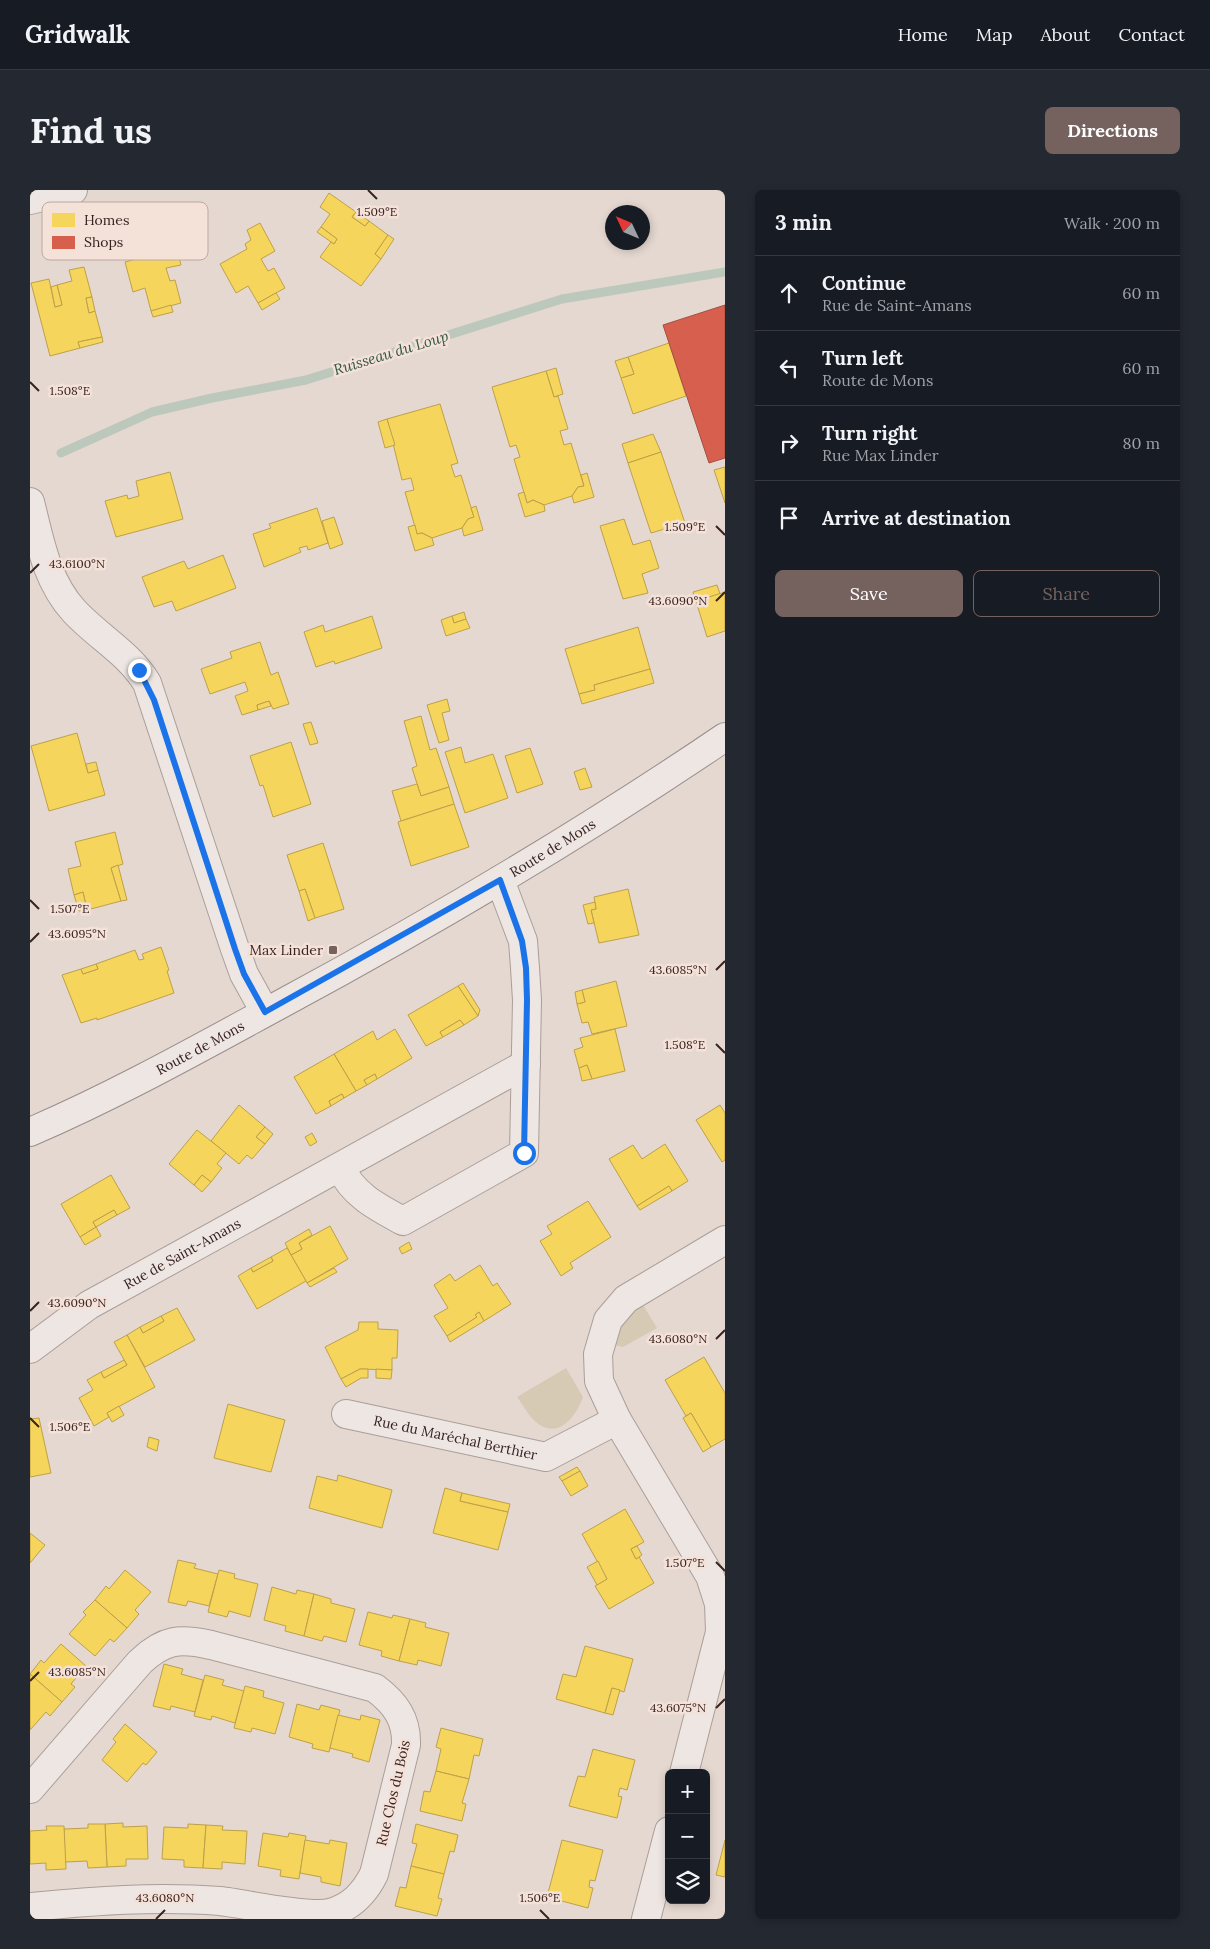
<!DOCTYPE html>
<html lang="en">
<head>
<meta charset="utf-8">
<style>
	:root { --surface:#171b24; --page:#242831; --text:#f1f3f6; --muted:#9ea1a6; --line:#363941; --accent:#75625f }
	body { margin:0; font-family:Lora,serif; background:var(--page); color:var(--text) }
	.controls { position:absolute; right:15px; bottom:15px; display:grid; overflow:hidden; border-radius:8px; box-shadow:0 2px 8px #0003 }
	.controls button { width:45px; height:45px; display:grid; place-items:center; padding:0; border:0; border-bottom:1px solid var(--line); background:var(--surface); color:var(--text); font:25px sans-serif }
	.compass { position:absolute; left:575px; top:15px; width:45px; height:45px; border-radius:50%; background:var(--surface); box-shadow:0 2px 8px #0003; rotate:314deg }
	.stop { position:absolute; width:15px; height:15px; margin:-11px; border:4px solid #1a73e8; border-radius:50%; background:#fff }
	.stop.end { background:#1a73e8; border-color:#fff; box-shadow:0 1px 5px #0008 }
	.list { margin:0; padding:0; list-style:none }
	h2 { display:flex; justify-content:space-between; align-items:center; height:65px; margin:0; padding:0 20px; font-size:21px }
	h2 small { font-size:16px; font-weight:400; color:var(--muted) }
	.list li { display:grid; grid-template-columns:32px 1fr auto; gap:15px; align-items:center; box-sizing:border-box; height:75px; padding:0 20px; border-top:1px solid var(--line) }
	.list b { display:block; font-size:19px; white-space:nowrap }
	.list p { margin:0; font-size:16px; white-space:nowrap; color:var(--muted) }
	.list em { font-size:16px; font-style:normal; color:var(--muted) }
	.actions { display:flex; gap:10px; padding:15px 20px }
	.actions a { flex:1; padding:11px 0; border:1px solid var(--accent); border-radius:8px; text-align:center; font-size:18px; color:var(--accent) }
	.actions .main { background:var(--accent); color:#fff }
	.icon { flex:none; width:28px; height:28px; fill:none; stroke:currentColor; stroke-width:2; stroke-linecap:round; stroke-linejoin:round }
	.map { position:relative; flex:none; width:695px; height:1729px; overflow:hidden; border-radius:8px }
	header { display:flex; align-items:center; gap:30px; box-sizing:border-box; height:70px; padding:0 25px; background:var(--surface); border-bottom:1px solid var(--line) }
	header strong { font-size:24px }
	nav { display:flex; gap:28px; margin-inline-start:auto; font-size:18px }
	.intro { display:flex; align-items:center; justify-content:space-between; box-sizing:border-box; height:120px; padding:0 30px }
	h1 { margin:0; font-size:35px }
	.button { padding:12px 22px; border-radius:8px; background:var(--accent); color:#fff; font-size:18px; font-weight:700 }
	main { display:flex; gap:30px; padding:0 30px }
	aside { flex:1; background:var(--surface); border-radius:8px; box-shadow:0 2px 8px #0003 }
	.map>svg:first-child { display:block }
</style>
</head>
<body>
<header>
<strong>Gridwalk</strong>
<nav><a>Home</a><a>Map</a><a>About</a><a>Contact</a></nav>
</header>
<div class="intro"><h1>Find us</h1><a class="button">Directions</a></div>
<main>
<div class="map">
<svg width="695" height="1729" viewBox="0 0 695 1729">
	<rect width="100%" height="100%" fill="#e5d8d1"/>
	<!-- green -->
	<g fill="#d6cab4">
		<path d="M613,1115L627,1138L593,1157L584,1155L591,1132Z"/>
		<path d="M536,1178L553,1207C547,1224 531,1248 510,1235C500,1229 494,1216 487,1207Z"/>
	</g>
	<!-- homes -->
	<g fill="#f6d55c" stroke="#bda04a">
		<path d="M299,3L326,22L322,27L335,36L339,31L358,45L345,64L351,69L331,96L290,67L301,52L304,54L307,49L291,37L300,24L290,17Z"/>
		<path d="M326,22L339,31L335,36L322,27Z"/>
		<path d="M230,33L245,61L231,69L238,81L244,78L255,98L228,113L218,96L206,103L190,74L217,59L215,54L221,50L217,40Z"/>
		<path d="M291,37L307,49L304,54L287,42Z"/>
		<path d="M143,43L151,75L136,78L140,91L145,90L151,113L121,121L115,98L103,102L95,72L124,64L123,60L130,58L128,47Z"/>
		<path d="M358,45L364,49L351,69L345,64Z"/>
		<path d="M54,77L62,107L56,108L59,123L65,121L72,147L48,152L50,158L20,166L1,93L19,89L25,117L32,115L27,95L42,91L39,80Z"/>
		<path d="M27,95L32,115L25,117L21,97Z"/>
		<path d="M246,103L250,109L232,120L228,113Z"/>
		<path d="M62,107L65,121L59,123L56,108Z"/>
		<path d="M141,115L143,122L123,127L121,121Z"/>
		<path d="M72,147L73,152L50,158L48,152Z"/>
		<path d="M639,153L656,206L603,224L591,188L604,184L598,167Z"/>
		<path d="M598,167L604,184L591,188L585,171Z"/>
		<path d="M526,178L533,204L524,207L516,181Z"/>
		<path d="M516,181L524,207L528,206L538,239L530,241L534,255L541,253L554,296L548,297L542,306L514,315L503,310L497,313L484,269L490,267L486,255L480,257L462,197Z"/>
		<path d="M410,214L428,273L421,275L425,287L431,285L444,327L438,329L432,338L402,348L392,343L387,344L375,302L384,300L381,288L372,290L357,229Z"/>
		<path d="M357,229L365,255L355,258L348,232Z"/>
		<path d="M623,244L631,262L598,273L592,254Z"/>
		<path d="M631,262L655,333L621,343L598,273Z"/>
		<path d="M695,277V313L684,280Z"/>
		<path d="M140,282L153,329L86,347L75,311L97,305L98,309L109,306L106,291Z"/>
		<path d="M557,283L564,307L544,313L542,306L548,297L554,296L551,285Z"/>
		<path d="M494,302L497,313L503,310L514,315L515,321L495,327L488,304Z"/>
		<path d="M446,316L453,340L434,346L432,338L438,329L444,327L441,318Z"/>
		<path d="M287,318L298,353L278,360L277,356L269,358L271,362L234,377L223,344L241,338L239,334Z"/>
		<path d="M304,327L313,354L300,359L292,331Z"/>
		<path d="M594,329L603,355L620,350L629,378L612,384L618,403L593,409L570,336Z"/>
		<path d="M385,335L387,344L392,343L402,348L404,355L385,361L378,337Z"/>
		<path d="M193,365L206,398L146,421L142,411L124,417L112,387L154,371L158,379Z"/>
		<path d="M687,395L690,404L666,411L663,402Z"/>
		<path d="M695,402V441L677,447L666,411Z"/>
		<path d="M434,422L436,429L424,433L422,426Z"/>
		<path d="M342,426L352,458L305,474L304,471L286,477L274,442L293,435L295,442Z"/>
		<path d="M422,426L424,433L436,429L440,438L416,446L411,430Z"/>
		<path d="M608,437L620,479L564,495L565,500L549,504L535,459Z"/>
		<path d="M230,452L241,485L248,482L259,514L243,519L239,511L227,515L228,520L212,525L205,506L218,501L215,492L180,504L171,479L202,468L200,462Z"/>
		<path d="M620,479L624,493L552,514L549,504L565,500L564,495Z"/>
		<path d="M417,509L420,521L412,523L419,550L409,553L397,515Z"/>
		<path d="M239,511L241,516L228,520L227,515Z"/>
		<path d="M391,526L400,560L406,558L419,597L391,606L382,578L387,576L374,531Z"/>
		<path d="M281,532L288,553L280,555L273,534Z"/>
		<path d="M47,543L58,583L68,580L75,605L19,621L1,556Z"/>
		<path d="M261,552L281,614L243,627L233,595L230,596L220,566Z"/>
		<path d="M431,557L435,573L463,564L478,608L435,623L415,562Z"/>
		<path d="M500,558L513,594L487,603L475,566Z"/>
		<path d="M66,572L68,580L58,583L56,574Z"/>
		<path d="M555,578L562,597L550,600L544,582Z"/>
		<path d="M387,594L391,606L419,597L424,614L371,631L362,601Z"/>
		<path d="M424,614L439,657L381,676L368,632Z"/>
		<path d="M85,642L93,674L81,678L91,711L57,720L53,702L44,705L38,679L51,676L45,652Z"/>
		<path d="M293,653L314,719L285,728L275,699L269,701L257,665Z"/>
		<path d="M88,675L97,710L91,711L81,678Z"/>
		<path d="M275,699L285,728L278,731L269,701Z"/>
		<path d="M598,699L609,745L569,753L561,720L566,719L564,707Z"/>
		<path d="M53,702L57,720L49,721L44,705Z"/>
		<path d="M565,712L566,719L561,720L564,733L558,734L553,715Z"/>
		<path d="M131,757L139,780L137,781L144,803L67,830V828L51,833L32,785L51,779L53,784L68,779L66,774L105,760L109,770L114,769L112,764Z"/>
		<path d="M66,774L68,779L53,784L51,779Z"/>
		<path d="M586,791L597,836L562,844L558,832L552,833L547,814L555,812L552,800Z"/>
		<path d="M433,793L450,820L448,826L428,796Z"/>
		<path d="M428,796L448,826L434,835L430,830L410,842L413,847L396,856L378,825Z"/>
		<path d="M552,800L555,812L547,814L545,802Z"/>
		<path d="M430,830L434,835L413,847L410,842Z"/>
		<path d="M365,839L382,868L347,889L345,884L334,890L337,895L326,901L304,864L343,841L347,850Z"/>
		<path d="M585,839L595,881L562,889L557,875L549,878L544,860L553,857L550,848Z"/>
		<path d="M304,864L326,901L314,908L312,904L299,911L301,916L286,924L264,887Z"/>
		<path d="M557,875L562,889L552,891L549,878Z"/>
		<path d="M345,884L347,889L337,895L334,890Z"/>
		<path d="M312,904L314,908L301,916L299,911Z"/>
		<path d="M209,915L235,937L226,947L235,954L222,969L217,965L209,974L181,951Z"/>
		<path d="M690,915L695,923V970L692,972L666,930Z"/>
		<path d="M235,937L243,944L235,954L226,947Z"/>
		<path d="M167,940L196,963L187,974L192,978L181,992L172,985L164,995L139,974Z"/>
		<path d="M282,943L287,952L280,956L275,947Z"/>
		<path d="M635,954L658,991L642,1001L639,996L607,1016L579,969L603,955L612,969Z"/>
		<path d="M81,985L100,1018L87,1025L84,1020L63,1032L66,1037L50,1047L31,1014Z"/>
		<path d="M172,985L181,992L172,1002L164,995Z"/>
		<path d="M639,996L642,1001L610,1020L607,1016Z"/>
		<path d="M558,1011L581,1047L540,1073L543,1078L531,1086L510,1051L522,1044L517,1036Z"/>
		<path d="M84,1020L87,1025L66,1037L63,1032Z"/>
		<path d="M300,1036L318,1069L277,1093L261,1065L272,1059L269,1053Z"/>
		<path d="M66,1037L71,1046L55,1055L50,1047Z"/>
		<path d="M279,1039L282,1045L269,1053L272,1059L261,1065L255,1053Z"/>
		<path d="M379,1052L382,1059L372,1064L369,1058Z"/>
		<path d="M257,1058L276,1091L227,1119L208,1086L221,1078L223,1082L243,1071L241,1067Z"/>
		<path d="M241,1067L243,1071L223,1082L221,1078Z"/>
		<path d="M450,1075L463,1096L467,1093L481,1114L454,1131L449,1122L445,1125L447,1127L417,1146L404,1126L418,1118L404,1095L420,1084L425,1091Z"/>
		<path d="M304,1078L307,1082L280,1097L277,1093Z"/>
		<path d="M147,1118L165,1150L115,1177L97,1145L110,1137L113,1143L134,1131L131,1126Z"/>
		<path d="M449,1122L454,1131L420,1152L417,1146L447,1127L445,1125Z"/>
		<path d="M131,1126L134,1131L113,1143L110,1137Z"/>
		<path d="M329,1132H348V1139L368,1140L367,1168H362V1180L330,1179L311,1189L295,1157L328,1140Z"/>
		<path d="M97,1145L125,1197L77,1223L79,1227L64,1236L49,1208L63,1200L57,1190L71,1182L74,1188L97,1175L84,1152Z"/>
		<path d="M674,1167L695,1203V1249L681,1257L661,1223L656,1226L635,1190Z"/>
		<path d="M94,1170L97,1175L74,1188L71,1182Z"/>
		<path d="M330,1179H338V1188H331L316,1197L311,1189Z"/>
		<path d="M346,1179L362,1180L361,1189L346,1188Z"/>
		<path d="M198,1214L255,1230L241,1282L184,1268Z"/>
		<path d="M89,1216L94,1225L82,1232L77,1223Z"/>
		<path d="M661,1223L681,1257L673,1262L653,1228Z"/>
		<path d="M9,1228L21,1283L0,1287V1229Z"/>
		<path d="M119,1247L129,1250L127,1261L117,1257Z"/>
		<path d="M547,1277L550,1281L532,1291L529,1287Z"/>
		<path d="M550,1281L558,1296L541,1306L532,1291Z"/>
		<path d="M308,1285L362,1300L352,1338L279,1318L287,1286L307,1291Z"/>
		<path d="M415,1298L432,1303L430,1311L478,1322L468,1360L403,1343Z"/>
		<path d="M432,1303L480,1314L478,1322L430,1311Z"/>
		<path d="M595,1319L614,1352L601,1359L606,1369L609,1367L624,1393L579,1419L565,1396L577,1389L552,1344Z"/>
		<path d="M0,1343L15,1355L0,1373Z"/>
		<path d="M607,1356L612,1365L606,1369L601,1359Z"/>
		<path d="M148,1370L166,1374L164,1378L188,1384L179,1416L158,1411L156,1416L138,1412Z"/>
		<path d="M568,1371L577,1389L567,1395L557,1377Z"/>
		<path d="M95,1380L121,1402L105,1420L109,1424L97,1438L65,1410L76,1396L79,1399Z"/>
		<path d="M189,1380L205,1384L204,1388L228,1394L220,1427L199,1421L197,1427L178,1422Z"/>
		<path d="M242,1397L266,1404L267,1400L284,1404L274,1446L255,1441L256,1436L234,1430Z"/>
		<path d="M284,1404L301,1409V1413L325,1419L316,1452L294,1446L292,1451L274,1446Z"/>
		<path d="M65,1410L97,1438L84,1452L80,1449L65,1466L39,1444L56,1425L53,1422Z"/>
		<path d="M338,1422L362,1428L363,1425L380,1429L369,1471L351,1466L352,1461L329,1455Z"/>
		<path d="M380,1429L396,1433L395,1437L419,1443L411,1476L388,1470L387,1475L369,1471Z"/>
		<path d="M31,1454L56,1476L41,1494L45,1497L32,1512L0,1484L11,1470L14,1473Z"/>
		<path d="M555,1456L603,1469L594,1502L582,1498L575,1523L526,1509L533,1484L546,1487Z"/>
		<path d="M134,1474L153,1479L151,1484L173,1490L165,1522L141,1516L140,1520L123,1516Z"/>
		<path d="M0,1484L32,1512L20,1526L16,1522L0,1540Z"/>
		<path d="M175,1485L194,1490L192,1495L214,1501L205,1533L182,1526L181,1530L164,1526Z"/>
		<path d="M215,1496L234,1501L233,1507L254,1513L245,1544L222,1538L221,1542L204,1538Z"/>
		<path d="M582,1498L590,1500L583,1525L575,1523Z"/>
		<path d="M267,1514L289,1520L291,1515L310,1520L299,1562L282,1558L283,1554L259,1547Z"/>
		<path d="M308,1525L330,1530L331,1525L350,1530L339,1572L322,1567L323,1564L300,1558Z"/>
		<path d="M95,1534L127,1562L116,1575L113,1573L97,1592L72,1570L86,1552L83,1549Z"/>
		<path d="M411,1538L453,1549L449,1566L444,1565L439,1589L406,1581L411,1559L406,1557Z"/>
		<path d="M563,1559L605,1570L597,1600L590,1598L588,1606L592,1607L587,1628L539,1616L548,1586L555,1587Z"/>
		<path d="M406,1581L439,1589L432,1613L436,1614L432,1631L390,1621L394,1601L400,1602Z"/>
		<path d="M93,1633V1637L117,1636L118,1669H96V1676L77,1677L75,1634Z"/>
		<path d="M58,1634H75L77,1677L58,1678L57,1671L35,1672L34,1639L58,1638Z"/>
		<path d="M158,1634L176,1635L173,1678L154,1677V1670L132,1669L134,1637L158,1638Z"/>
		<path d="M386,1634L428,1645L424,1662L420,1661L414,1684L381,1676L387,1654L382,1653Z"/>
		<path d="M176,1635L193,1636L192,1640L217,1641L215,1674L192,1672V1679L173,1678Z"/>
		<path d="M16,1636H34L36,1679L16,1680V1673L0,1674V1641L17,1640Z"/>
		<path d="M233,1643L258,1647L259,1643L276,1646L269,1689L250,1686L251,1680L228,1676Z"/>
		<path d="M275,1650L299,1654L300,1650L317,1653L310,1696L291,1692V1687L270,1683Z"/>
		<path d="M532,1650L573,1660L565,1691L560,1690L559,1697L563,1698L558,1718L517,1707Z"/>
		<path d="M695,1650V1687L686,1685Z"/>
		<path d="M381,1676L414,1684L408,1708L412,1709L407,1726L365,1716L370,1697L376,1698Z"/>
	</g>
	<!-- shops -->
	<path fill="#d6604d" stroke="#a74e40" d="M695,115V268L679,273L633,135Z"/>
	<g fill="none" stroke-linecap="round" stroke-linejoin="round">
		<!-- stream -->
		<path stroke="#bcc8bb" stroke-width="9" d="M31,263L122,222L182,208L276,190L532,109L695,82"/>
		<!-- minor casing -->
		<g stroke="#ab9e99" stroke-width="30">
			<g id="minor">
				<path d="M0,10L43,0"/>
				<path d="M0,312C10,351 16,390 44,421C68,447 99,463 117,493L205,759L214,784L235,822"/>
				<path d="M310,977C323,1005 347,1017 373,1031L494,963L497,810L495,778L493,751L470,690"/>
				<path id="s1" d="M0,1159L59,1115L496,874"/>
				<path id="s2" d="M316,1224L516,1267L587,1230"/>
				<path d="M654,1583L690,1442L689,1414L680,1386L587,1230L569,1191L568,1164L578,1130L596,1109L695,1050"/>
				<path d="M0,1599L110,1472C134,1449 150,1448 181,1455L345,1498C365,1513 377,1529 376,1555L344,1684C334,1704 321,1717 300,1723C277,1728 216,1714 190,1711C126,1706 63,1711 0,1717"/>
				<path d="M616,1729L639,1641"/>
			</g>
		</g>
		<!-- secondary casing -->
		<g stroke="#9a8d8a" stroke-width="30">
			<g id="secondary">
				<path id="s3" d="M0,942C86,905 168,859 251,814C403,732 552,644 695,547"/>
			</g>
		</g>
		<!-- minor -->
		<use href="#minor" stroke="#ede6e2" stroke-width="28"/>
		<!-- secondary -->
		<use href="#secondary" stroke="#ede6e2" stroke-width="28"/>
	</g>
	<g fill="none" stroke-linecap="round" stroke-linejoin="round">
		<!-- route -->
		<path stroke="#1a73e8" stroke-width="6" d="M109,480L124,510L205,759L214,784L235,822L470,690L492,751L496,778L497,810L494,963"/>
	</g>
	<!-- ticks -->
	<path fill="none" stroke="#392321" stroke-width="2" d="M338,0L347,9M0,192L9,201M686,336L695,345M0,383L9,374M686,411L695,402M0,710L9,719M0,752L9,743M686,780L695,771M686,854L695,863M0,1121L9,1112M686,1149L695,1140M0,1228L9,1237M686,1372L695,1381M0,1491L9,1482M686,1518L695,1509M510,1720L519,1729M126,1729L135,1720"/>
	<!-- markers -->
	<rect fill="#75625f" stroke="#f4e1d8" stroke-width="2" x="298" y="755" width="10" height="10" rx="2.5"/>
	<g text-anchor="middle" stroke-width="5" stroke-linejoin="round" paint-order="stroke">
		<!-- street labels -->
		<g font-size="14" fill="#392321" stroke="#f4e1d8">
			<text dy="5" stroke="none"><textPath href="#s3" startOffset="595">Route de Mons</textPath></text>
			<text dy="5" stroke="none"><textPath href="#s3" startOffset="190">Route de Mons</textPath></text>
			<text dy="5" stroke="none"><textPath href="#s1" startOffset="180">Rue de Saint-Amans</textPath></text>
			<text dy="5" stroke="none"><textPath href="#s2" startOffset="112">Rue du Maréchal Berthier</textPath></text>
			<text transform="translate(363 1603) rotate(-77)" y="5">Rue Clos du Bois</text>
		</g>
		<!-- poi labels -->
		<g font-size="14" fill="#392321" stroke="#f4e1d8" text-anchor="end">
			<text x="293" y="765">Max Linder</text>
		</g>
		<!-- water labels -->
		<g font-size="15" font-style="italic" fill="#315846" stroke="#f4e1d8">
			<text transform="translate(361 163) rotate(-17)" y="5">Ruisseau du Loup</text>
		</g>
	</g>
	<!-- legend -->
	<rect x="12" y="12" width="166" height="58" rx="8" fill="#f4e1d8" stroke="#bca8a1" stroke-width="1"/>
	<rect x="22" y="23" width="23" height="14" fill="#f6d55c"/>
	<rect x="22" y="46" width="23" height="13" fill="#d6604d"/>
	<g font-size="14" fill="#392321">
		<text x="54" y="35">Homes</text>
		<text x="54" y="57">Shops</text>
	</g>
	<g font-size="12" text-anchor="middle" fill="#392321" stroke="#f4e1d8" stroke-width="5" stroke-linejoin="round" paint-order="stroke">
		<text x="347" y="26">1.509°E</text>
		<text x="40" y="205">1.508°E</text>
		<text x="655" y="341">1.509°E</text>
		<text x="47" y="378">43.6100°N</text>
		<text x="648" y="415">43.6090°N</text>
		<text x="40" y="723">1.507°E</text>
		<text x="47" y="748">43.6095°N</text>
		<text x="648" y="784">43.6085°N</text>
		<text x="655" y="859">1.508°E</text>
		<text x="47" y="1117">43.6090°N</text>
		<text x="648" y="1153">43.6080°N</text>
		<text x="40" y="1241">1.506°E</text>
		<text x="655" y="1377">1.507°E</text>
		<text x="47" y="1486">43.6085°N</text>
		<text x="648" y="1522">43.6075°N</text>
		<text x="135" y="1712">43.6080°N</text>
		<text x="510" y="1712">1.506°E</text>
	</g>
</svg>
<div class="controls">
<button>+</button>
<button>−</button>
<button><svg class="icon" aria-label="layers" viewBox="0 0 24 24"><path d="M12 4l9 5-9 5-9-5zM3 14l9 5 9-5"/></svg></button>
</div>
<svg class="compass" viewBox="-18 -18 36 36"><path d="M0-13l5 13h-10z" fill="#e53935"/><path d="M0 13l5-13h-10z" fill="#9ea1a6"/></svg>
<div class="stop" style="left:494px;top:963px"></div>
<div class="stop end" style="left:109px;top:480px"></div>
</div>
<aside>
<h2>3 min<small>Walk · 200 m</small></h2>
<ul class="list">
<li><svg class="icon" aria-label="ahead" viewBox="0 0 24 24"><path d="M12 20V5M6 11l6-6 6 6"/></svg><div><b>Continue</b><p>Rue de Saint-Amans</p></div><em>60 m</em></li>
<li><svg class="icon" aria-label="left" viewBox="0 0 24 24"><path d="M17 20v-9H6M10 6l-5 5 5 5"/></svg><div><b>Turn left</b><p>Route de Mons</p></div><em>60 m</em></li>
<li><svg class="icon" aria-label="right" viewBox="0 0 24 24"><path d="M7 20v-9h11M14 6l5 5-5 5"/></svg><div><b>Turn right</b><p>Rue Max Linder</p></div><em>80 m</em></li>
<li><svg class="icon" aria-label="arrive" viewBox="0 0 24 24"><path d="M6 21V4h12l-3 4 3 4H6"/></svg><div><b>Arrive at destination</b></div></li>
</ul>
<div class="actions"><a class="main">Save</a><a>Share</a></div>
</aside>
</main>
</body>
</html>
